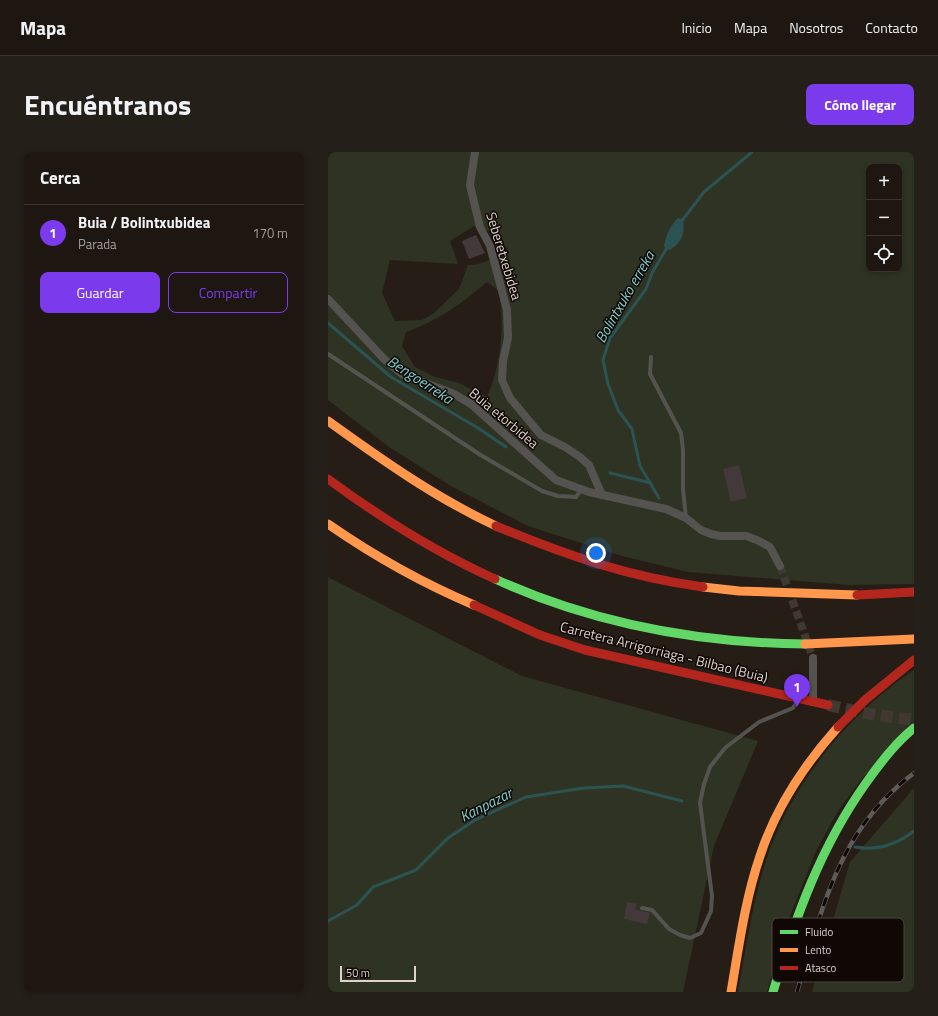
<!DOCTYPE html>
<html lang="es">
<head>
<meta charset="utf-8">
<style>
	:root { --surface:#1d1611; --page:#251f1a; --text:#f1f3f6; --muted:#a09f9f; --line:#3b3531; --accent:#7c3aed }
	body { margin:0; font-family:"Titillium Web",sans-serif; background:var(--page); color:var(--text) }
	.controls { position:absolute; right:12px; top:12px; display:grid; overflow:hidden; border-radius:8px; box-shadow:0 2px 6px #0003 }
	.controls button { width:36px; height:36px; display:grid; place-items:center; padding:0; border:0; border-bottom:1px solid var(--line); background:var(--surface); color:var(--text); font:20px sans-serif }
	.scale { position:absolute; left:12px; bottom:10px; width:76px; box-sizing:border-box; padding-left:4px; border:2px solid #ded2cc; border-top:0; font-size:11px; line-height:14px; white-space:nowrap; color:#ded2cc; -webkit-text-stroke:3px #0f0805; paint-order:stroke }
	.you { position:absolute; left:268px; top:401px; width:14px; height:14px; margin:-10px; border:3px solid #fff; border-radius:50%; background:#1a73e8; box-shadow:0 0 0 6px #1a73e833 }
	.badge { display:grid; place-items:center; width:26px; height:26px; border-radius:50%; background:var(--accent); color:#fff; font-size:13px; font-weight:700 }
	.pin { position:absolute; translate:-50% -33px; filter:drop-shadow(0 1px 2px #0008) }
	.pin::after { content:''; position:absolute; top:21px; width:14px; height:12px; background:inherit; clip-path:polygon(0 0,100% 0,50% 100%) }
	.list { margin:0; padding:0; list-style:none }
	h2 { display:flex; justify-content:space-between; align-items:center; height:52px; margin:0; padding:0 16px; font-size:17px }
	h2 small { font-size:13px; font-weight:400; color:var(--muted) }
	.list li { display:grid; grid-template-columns:26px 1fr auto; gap:12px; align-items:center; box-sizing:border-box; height:56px; padding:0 16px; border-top:1px solid var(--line) }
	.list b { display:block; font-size:15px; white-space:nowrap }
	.list p { margin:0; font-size:13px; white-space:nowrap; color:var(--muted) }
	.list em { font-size:13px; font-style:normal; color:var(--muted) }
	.actions { display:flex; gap:8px; padding:12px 16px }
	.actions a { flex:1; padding:9px 0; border:1px solid var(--accent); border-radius:8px; text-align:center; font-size:14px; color:var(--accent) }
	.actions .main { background:var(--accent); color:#fff }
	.icon { flex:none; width:22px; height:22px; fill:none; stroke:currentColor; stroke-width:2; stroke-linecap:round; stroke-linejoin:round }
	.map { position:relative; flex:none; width:586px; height:840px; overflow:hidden; border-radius:8px }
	header { display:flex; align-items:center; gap:24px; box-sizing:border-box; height:56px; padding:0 20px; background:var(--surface); border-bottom:1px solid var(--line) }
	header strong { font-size:19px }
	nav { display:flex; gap:22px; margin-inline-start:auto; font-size:14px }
	.intro { display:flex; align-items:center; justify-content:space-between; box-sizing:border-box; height:96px; padding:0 24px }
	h1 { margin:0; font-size:28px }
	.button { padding:10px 18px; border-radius:8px; background:var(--accent); color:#fff; font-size:14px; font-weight:700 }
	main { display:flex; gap:24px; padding:0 24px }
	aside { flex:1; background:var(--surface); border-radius:8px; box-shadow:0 2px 6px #0003 }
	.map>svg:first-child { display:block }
</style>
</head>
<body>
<header>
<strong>Mapa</strong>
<nav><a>Inicio</a><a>Mapa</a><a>Nosotros</a><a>Contacto</a></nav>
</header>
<div class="intro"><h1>Encuéntranos</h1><a class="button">Cómo llegar</a></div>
<main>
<aside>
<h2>Cerca<small></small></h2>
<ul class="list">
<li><span class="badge">1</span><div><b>Buia / Bolintxubidea</b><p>Parada</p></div><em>170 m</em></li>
</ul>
<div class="actions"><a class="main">Guardar</a><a>Compartir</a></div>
</aside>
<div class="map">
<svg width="586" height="840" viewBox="0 0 586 840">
	<rect width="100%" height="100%" fill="#271d17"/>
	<!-- green -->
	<g fill="#2e3323" fill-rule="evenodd">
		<path d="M0,0H586V432L521,433L360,420L294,404L200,374L123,334L61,295L0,248ZM541,15H571V117H541ZM146,74L166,81L180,97C167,105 156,113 140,113L131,137L106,161L94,168L67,169L54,141L62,108L130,112L122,89ZM159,130L171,139C177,174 173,213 159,245L131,231L107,225L87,215L74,194L78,180C110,169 134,151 159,130Z"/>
		<path d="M0,425L194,524L430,589L386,694L355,840H0Z"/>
		<path d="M586,518V570L532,629L510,659L488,699L460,769L439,840H410C418,796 424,752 438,709C461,635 521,561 586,518Z"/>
		<path d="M586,636V840H484L522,710Z"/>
	</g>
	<!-- water -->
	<path fill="#2c5353" d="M350,66L355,68C357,82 354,90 342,98L338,97L336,94C338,83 342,74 350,66Z"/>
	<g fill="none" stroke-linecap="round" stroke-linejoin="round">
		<!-- stream -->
		<g stroke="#2c5353" stroke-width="3">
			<path d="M353,70L376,40L424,0"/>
			<path d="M0,171L63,225L150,276L178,295"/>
			<path d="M282,321L323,331"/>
			<path d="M331,346L312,314L304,277L290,258L280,232L275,208L282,186L318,137L324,121L340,94"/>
			<path d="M527,695C549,699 568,693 586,679"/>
			<path d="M0,769L29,753L45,735L88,718L120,686L147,668L198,645L256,636L295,634L354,649"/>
		</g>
	</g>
	<!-- building -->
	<g fill="#44393a">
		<path d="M148,83L157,101L141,107L134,89Z"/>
		<path d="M411,313L419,346L403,350L395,317Z"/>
		<path d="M299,750L309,752L307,757L322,761L319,772L296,767Z"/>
	</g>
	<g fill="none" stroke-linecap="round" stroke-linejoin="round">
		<!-- street-tunnel -->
		<path stroke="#423832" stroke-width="8" stroke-dasharray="8 4" stroke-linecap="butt" d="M452,414L485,506"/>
		<!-- secondary-tunnel -->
		<path stroke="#423832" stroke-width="12" stroke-dasharray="12 6" stroke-linecap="butt" d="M500,553L542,562L586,568"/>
		<!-- lane -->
		<g stroke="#55534f" stroke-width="4">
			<path d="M0,202L151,302L214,339L230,344L248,345L253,338"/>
			<path d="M323,205L322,222L353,281L355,298V337L358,366"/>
			<path d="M314,756L324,758L341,777L352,783L362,786L373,781L383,759L384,744L372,651L376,632L382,615L397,596L431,570L465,556L469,549"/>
		</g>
		<!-- street -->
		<g stroke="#55534f" stroke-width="8">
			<path d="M147,0L142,33L152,75L162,94L179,158L180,186L175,209L174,228L182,246L213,283L237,295L252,305L261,313L274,343"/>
			<path d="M0,147L57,208L74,222L126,242L143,252L228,328L261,340L338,357L358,366L373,378L383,382L392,384H418L429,388L442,395L452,414"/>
			<path d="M485,550V506"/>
		</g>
		<!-- fast -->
		<g stroke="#63d668" stroke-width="9">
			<path d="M167,427C264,471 371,491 477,492"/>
			<path d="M445,840C467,766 493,694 538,631C552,611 567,591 586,576"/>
		</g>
		<!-- slow -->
		<g stroke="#ff974d" stroke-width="9">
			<path d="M0,269C54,308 108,346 168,374"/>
			<path d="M0,372C46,404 94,431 146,453"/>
			<path d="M375,435L411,439L529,443"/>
			<path d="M477,492L586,487"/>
			<path d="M403,840C411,794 417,748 432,704C448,655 476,613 510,575"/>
		</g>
		<!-- jam -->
		<g stroke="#b3261e" stroke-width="9">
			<path d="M0,327C53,366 107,400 167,427"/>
			<path d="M168,374C237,403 301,425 375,435"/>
			<path d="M529,443L586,440"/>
			<path d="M146,453L212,483L257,498L500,553"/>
			<path d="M510,575L537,548L586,508"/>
		</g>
		<!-- rail casing -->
		<g stroke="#5e5a57" stroke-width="4.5">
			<path id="rail" d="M469,840C495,755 510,678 586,621"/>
		</g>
		<!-- rail -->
		<use href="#rail" stroke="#0f0805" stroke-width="3" stroke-dasharray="9" stroke-linecap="butt"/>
	</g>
	<g text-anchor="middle" stroke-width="3" stroke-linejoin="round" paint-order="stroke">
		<!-- street labels -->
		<g font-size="14" fill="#ded2cc" stroke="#0f0805">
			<text transform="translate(176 104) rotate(73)" y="5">Seberetxebidea</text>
			<text transform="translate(176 266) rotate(40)" y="5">Buia etorbidea</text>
			<text transform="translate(336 500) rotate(14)" y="5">Carretera Arrigorriaga - Bilbao (Buia)</text>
		</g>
		<!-- water labels -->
		<g font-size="15" font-style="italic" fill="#7fcecf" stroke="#0f0805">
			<text transform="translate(297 145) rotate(-60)" y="5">Bolintxuko erreka</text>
			<text transform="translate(92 228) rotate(33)" y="5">Bengoerreka</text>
			<text transform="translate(158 653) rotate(-27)" y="5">Kanpazar</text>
		</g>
	</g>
	<!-- legend -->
	<rect x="444" y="766" width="132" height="64" rx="6" fill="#0f0805" stroke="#4d4541" stroke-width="1"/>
	<rect x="452" y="778" width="18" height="4" fill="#63d668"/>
	<rect x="452" y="796" width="18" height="4" fill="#ff974d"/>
	<rect x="452" y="814" width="18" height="4" fill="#b3261e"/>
	<g font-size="11" fill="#ded2cc">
		<text x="477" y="784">Fluido</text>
		<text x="477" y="802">Lento</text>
		<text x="477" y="820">Atasco</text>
	</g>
</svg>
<div class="controls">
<button>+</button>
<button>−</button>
<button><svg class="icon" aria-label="locate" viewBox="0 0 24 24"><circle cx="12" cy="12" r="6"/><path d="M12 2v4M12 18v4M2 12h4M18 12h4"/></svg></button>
</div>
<div class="scale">50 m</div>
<div class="you"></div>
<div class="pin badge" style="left:469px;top:555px">1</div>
</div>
</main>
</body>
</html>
